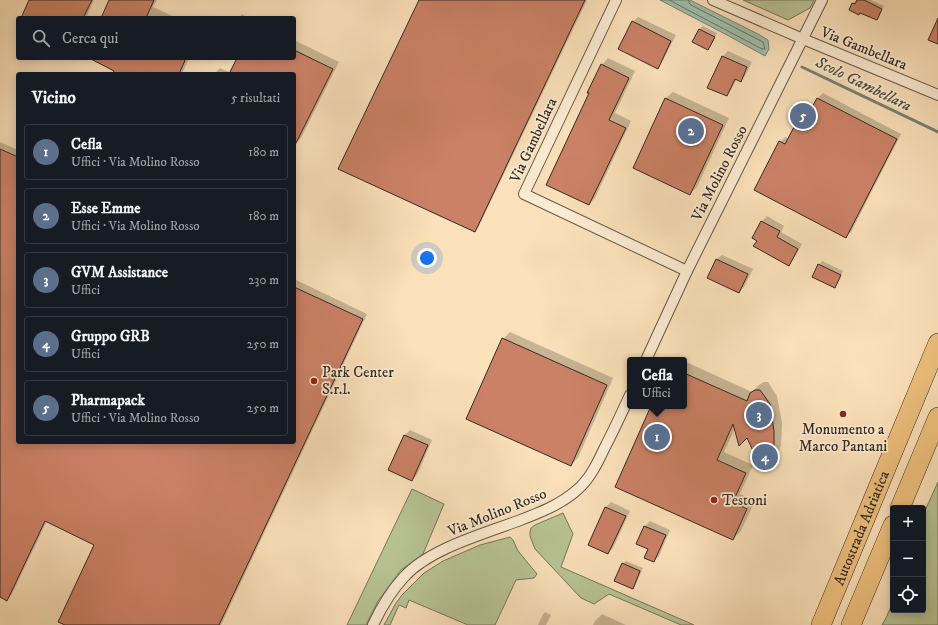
<!DOCTYPE html>
<html lang="it">
<head>
<meta charset="utf-8">
<style>
	:root { --surface:#171b24; --page:#20242c; --text:#f1f3f6; --muted:#9ea1a6; --line:#363941; --accent:#db2777 }
	body { margin:0; font-family:"IM FELL DW Pica",serif; background:var(--page); color:var(--text) }
	.controls { position:absolute; right:12px; bottom:12px; display:grid; overflow:hidden; border-radius:4px; box-shadow:0 2px 10px #0003 }
	.controls button { width:36px; height:36px; display:grid; place-items:center; padding:0; border:0; border-bottom:1px solid var(--line); background:var(--surface); color:var(--text); font:20px sans-serif }
	.you { position:absolute; left:427px; top:258px; width:14px; height:14px; margin:-10px; border:3px solid #fff; border-radius:50%; background:#1a73e8; box-shadow:0 0 0 6px #1a73e833 }
	.badge { display:grid; place-items:center; width:26px; height:26px; border-radius:50%; background:var(--accent); color:#fff; font-size:13px; font-weight:700 }
	.pin { position:absolute; translate:-50% -50%; border:2px solid #fff; box-shadow:0 1px 4px #0006 }
	.popup { position:absolute; left:627px; top:357px; width:60px; height:52px; box-sizing:border-box; display:grid; place-content:center; border-radius:4px; background:var(--surface); filter:drop-shadow(0 1px 3px #0005); font-size:13px; white-space:nowrap; color:var(--muted) }
	.popup b { font-size:15px; color:var(--text) }
	.popup::after { content:''; position:absolute; left:50%; top:100%; margin-left:-8px; border:8px solid transparent; border-top-color:var(--surface) }
	.list { margin:0; padding:0; list-style:none }
	h2 { display:flex; justify-content:space-between; align-items:center; height:52px; margin:0; padding:0 16px; font-size:17px }
	h2 small { font-size:13px; font-weight:400; color:var(--muted) }
	.list li { display:grid; grid-template-columns:26px 1fr auto; gap:12px; align-items:center; box-sizing:border-box; height:56px; margin:0 8px 8px; padding:0 8px; border:1px solid var(--line); border-radius:4px }
	.list b { display:block; font-size:15px; white-space:nowrap }
	.list p { margin:0; font-size:13px; white-space:nowrap; color:var(--muted) }
	.list em { font-size:13px; font-style:normal; color:var(--muted) }
	.icon { flex:none; width:22px; height:22px; fill:none; stroke:currentColor; stroke-width:2; stroke-linecap:round; stroke-linejoin:round }
	.map { position:relative; flex:none; width:938px; height:625px; overflow:hidden }
	.search { position:absolute; background:var(--surface); box-shadow:0 2px 10px #0003; left:16px; top:16px; width:280px; height:44px; display:flex; align-items:center; gap:10px; box-sizing:border-box; padding:0 14px; border-radius:4px; color:var(--muted); font-size:15px }
	.panel { position:absolute; background:var(--surface); box-shadow:0 2px 10px #0003; left:16px; top:72px; width:280px; height:372px; border-radius:4px }
	.map>svg:first-child { display:block }
</style>
</head>
<body>
<div class="map">
<svg width="938" height="625" viewBox="0 0 938 625">
	<rect width="100%" height="100%" fill="#fbe1ba"/>
	<filter id="stains"><feTurbulence type="fractalNoise" baseFrequency=".005" numOctaves="4"/><feColorMatrix values="0 0 0 0 .2 0 0 0 0 .09 0 0 0 0 .02 0 0 0 .5 -.17"/></filter>
	<radialGradient id="worn" r=".72"><stop offset=".6" stop-color="#630" stop-opacity="0"/><stop offset="1" stop-color="#630" stop-opacity=".3"/></radialGradient>
	<!-- green -->
	<g fill="#b8c495" stroke="#76765c">
		<path d="M743,0H814L810,8L788,20Z"/>
		<path d="M938,482V625H882L886,618L893,602V610H923V515Z"/>
		<path d="M412,489L444,504L423,554L401,570L378,601L366,625H347Z"/>
		<path d="M563,513L573,534L561,567L694,625H681L609,594L594,604L581,598L535,549L530,536V532L531,528L535,525Z"/>
		<path d="M510,537L513,540L518,551L537,574L534,578L516,580L495,625H468L409,600L406,608L399,605L390,625H384L396,603L402,595L424,573L443,561L480,545Z"/>
	</g>
	<!-- water -->
	<path fill="#a0beaa" stroke="#758274" d="M660,0H690L758,34L768,40L769,49L765,56L727,35Z"/>
	<!-- shadow -->
	<g fill="#0003">
		<path d="M30,0H94L86,18H22Z"/>
		<path d="M110,0H157L153,7L177,18H102Z"/>
		<path d="M420,0H587L479,226L474,231Z"/>
		<path d="M858,0H871L884,6L879,17L876,19L861,12L850,10L853,3L856,1L858,2Z"/>
		<path d="M242,14L249,18H239Z"/>
		<path d="M638,17L676,35L662,62L657,67L633,22Z"/>
		<path d="M703,26L717,33L711,46L708,49L694,42L700,29Z"/>
		<path d="M294,40L339,62L301,138L295,144L294,74H214L220,68L231,73L238,58H294Z"/>
		<path d="M728,51L752,62L745,76L740,81L737,79L731,90L726,95L709,87L723,56Z"/>
		<path d="M91,58H189L182,74H114L116,70Z"/>
		<path d="M608,58L635,71L615,113L631,121L595,198L589,204L590,93L602,65Z"/>
		<path d="M673,92L729,118L697,187L690,194L634,167L666,98Z"/>
		<path d="M823,93L901,134L851,232L846,236L780,142L785,137L789,139L804,110L809,106L813,108L818,98Z"/>
		<path d="M0,142L18,150V442H294V279L367,314L221,625H67L96,544L47,521L12,594L7,599L0,596Z"/>
		<path d="M767,216L784,226L781,232L802,244L793,260L788,265L758,240L753,237L762,221Z"/>
		<path d="M722,255L753,269L744,287L739,292L709,277L717,259Z"/>
		<path d="M822,261L843,271L837,284L834,287L813,277L819,265Z"/>
		<path d="M510,332L613,378L578,458L571,465L503,339Z"/>
		<path d="M684,361L752,392L759,385L764,382H768L777,396L782,423L781,445L779,451L771,459L748,436L735,428L724,452L753,465L740,494L755,501L741,531L733,539L652,406H684Z"/>
		<path d="M410,430L432,440L417,475L412,480L389,469L405,435Z"/>
		<path d="M611,502L630,511L613,548L608,553L589,545L606,507Z"/>
		<path d="M650,521L670,530L659,556L654,561L649,548L638,543L645,526Z"/>
		<path d="M626,561L643,568L636,584L633,588L623,564Z"/>
		<path d="M545,612L551,615L546,625H538L542,616Z"/>
		<path d="M602,614L626,625H593L595,621Z"/>
	</g>
	<g fill="none" stroke-linecap="round" stroke-linejoin="round">
		<!-- shore -->
		<path stroke="#6a7466" stroke-width="1" d="M669,0L762,49H765L763,42L691,5L689,3V0"/>
		<!-- stream -->
		<path stroke="#758274" stroke-width="3" d="M802,67L938,132"/>
	</g>
	<!-- building -->
	<g fill="#cb8166" stroke="#352923">
		<path d="M29,0H92L83,18H21Z"/>
		<path d="M109,0H154L146,18H101Z"/>
		<path d="M419,0H585L475,232L338,169Z"/>
		<path d="M857,0H864L882,9L877,20L860,13L859,15L849,10L852,3L855,4Z"/>
		<path d="M938,18V44L928,40Z"/>
		<path d="M632,21L671,41L658,69L618,49Z"/>
		<path d="M699,29L715,37L708,50L692,42Z"/>
		<path d="M294,50L333,69L294,147V74H229L237,58H294Z"/>
		<path d="M722,56L747,67L741,82L735,79L727,96L707,88Z"/>
		<path d="M89,58H186L179,74H113L114,71Z"/>
		<path d="M601,64L629,78L609,120L626,128L589,205L546,185L589,93H587Z"/>
		<path d="M665,98L723,125L690,195L633,168Z"/>
		<path d="M817,98L897,139L846,238L754,190L779,141L785,144L803,110L809,113Z"/>
		<path d="M0,149L18,157V442H294V287L363,319L219,625H65L58,622L94,545L45,521L7,601L0,597Z"/>
		<path d="M761,221L780,231L777,237L798,249L789,266L753,246L757,241L752,238Z"/>
		<path d="M716,259L748,274L739,293L707,278Z"/>
		<path d="M818,264L841,275L835,288L812,277Z"/>
		<path d="M502,338L607,385L571,466L466,419Z"/>
		<path d="M684,373L747,401L750,393L755,390H760L770,404L774,431V454L771,460L767,463H761L756,457L747,438L739,446L733,424L717,460L746,473L733,502L747,509L733,540L615,487L651,406H684Z"/>
		<path d="M404,435L428,445L412,481L388,470Z"/>
		<path d="M605,507L626,516L608,554L588,545Z"/>
		<path d="M644,526L666,535L654,562L644,558L648,549L636,544Z"/>
		<path d="M622,563L640,571L633,589L614,581Z"/>
	</g>
	<g fill="none" stroke-linecap="round" stroke-linejoin="round">
		<!-- street casing -->
		<g stroke="#665749" stroke-width="12">
			<g id="street">
				<path d="M616,0L524,194L687,271"/>
				<path d="M713,0L803,39L938,95"/>
				<path d="M646,360L687,271L822,0"/>
				<path d="M373,625C381,608 391,591 404,577C429,549 483,534 518,521C539,513 560,505 577,490C590,479 598,462 605,447C614,430 622,412 630,395"/>
			</g>
		</g>
		<!-- highway casing -->
		<g stroke="#352923" stroke-width="20">
			<g id="highway">
				<path d="M900,508L938,417"/>
				<path id="s1" d="M821,625L938,343"/>
				<path d="M851,625L893,525"/>
			</g>
		</g>
		<!-- street -->
		<use href="#street" stroke="#fcecd2" stroke-width="10"/>
		<!-- highway -->
		<use href="#highway" stroke="#eec07d" stroke-width="19"/>
	</g>
	<!-- markers -->
	<g fill="#8f2418" stroke="#fcecd2" stroke-width="1.5">
		<circle cx="314" cy="381" r="4"/>
		<circle cx="843" cy="414" r="4"/>
		<circle cx="714" cy="500" r="4"/>
	</g>
	<g text-anchor="middle" stroke-width="3.5" stroke-linejoin="round" paint-order="stroke">
		<!-- street labels -->
		<g font-size="15" fill="#352923" stroke="#fcecd2">
			<text transform="translate(864 48) rotate(22)" y="5">Via Gambellara</text>
			<text transform="translate(533 140) rotate(-65)" y="5">Via Gambellara</text>
			<text transform="translate(719 173) rotate(-63)" y="5">Via Molino Rosso</text>
			<text transform="translate(497 512) rotate(-22)" y="5">Via Molino Rosso</text>
			<text dy="5" stroke="none"><textPath href="#s1" startOffset="105">Autostrada Adriatica</textPath></text>
		</g>
		<!-- poi labels -->
		<g font-size="15" fill="#352923" stroke="#fcecd2" text-anchor="start">
			<text x="322" y="377">Park Center<tspan x="322" dy="17">S.r.l.</tspan></text>
			<text x="843" y="434" text-anchor="middle">Monumento a<tspan x="843" dy="17">Marco Pantani</tspan></text>
			<text x="722" y="505">Testoni</text>
		</g>
		<!-- water labels -->
		<g font-size="16" font-style="italic" fill="#504e45" stroke="#fcecd2">
			<text transform="translate(864 83) rotate(26)" y="6">Scolo Gambellara</text>
		</g>
	</g>
	<rect width="100%" height="100%" filter="url(#stains)"/>
	<rect width="100%" height="100%" fill="url(#worn)"/>
</svg>
<div class="controls">
<button>+</button>
<button>−</button>
<button><svg class="icon" aria-label="locate" viewBox="0 0 24 24"><circle cx="12" cy="12" r="6"/><path d="M12 2v4M12 18v4M2 12h4M18 12h4"/></svg></button>
</div>
<div class="you"></div>
<div class="pin badge" style="left:657px;top:437px;background:#5c6f8a">1</div>
<div class="popup"><b>Cefla</b>Uffici</div>
<div class="pin badge" style="left:691px;top:131px;background:#5c6f8a">2</div>
<div class="pin badge" style="left:759px;top:415px;background:#5c6f8a">3</div>
<div class="pin badge" style="left:765px;top:457px;background:#5c6f8a">4</div>
<div class="pin badge" style="left:803px;top:116px;background:#5c6f8a">5</div>
<div class="search"><svg class="icon" aria-label="search" viewBox="0 0 24 24"><circle cx="10" cy="10" r="6"/><path d="M15 15l6 6"/></svg>Cerca qui</div>
<section class="panel">
<h2>Vicino<small>5 risultati</small></h2>
<ul class="list">
<li><span class="badge" style="background:#5c6f8a">1</span><div><b>Cefla</b><p>Uffici · Via Molino Rosso</p></div><em>180 m</em></li>
<li><span class="badge" style="background:#5c6f8a">2</span><div><b>Esse Emme</b><p>Uffici · Via Molino Rosso</p></div><em>180 m</em></li>
<li><span class="badge" style="background:#5c6f8a">3</span><div><b>GVM Assistance</b><p>Uffici</p></div><em>230 m</em></li>
<li><span class="badge" style="background:#5c6f8a">4</span><div><b>Gruppo GRB</b><p>Uffici</p></div><em>250 m</em></li>
<li><span class="badge" style="background:#5c6f8a">5</span><div><b>Pharmapack</b><p>Uffici · Via Molino Rosso</p></div><em>250 m</em></li>
</ul>
</section>
</div>
</body>
</html>
